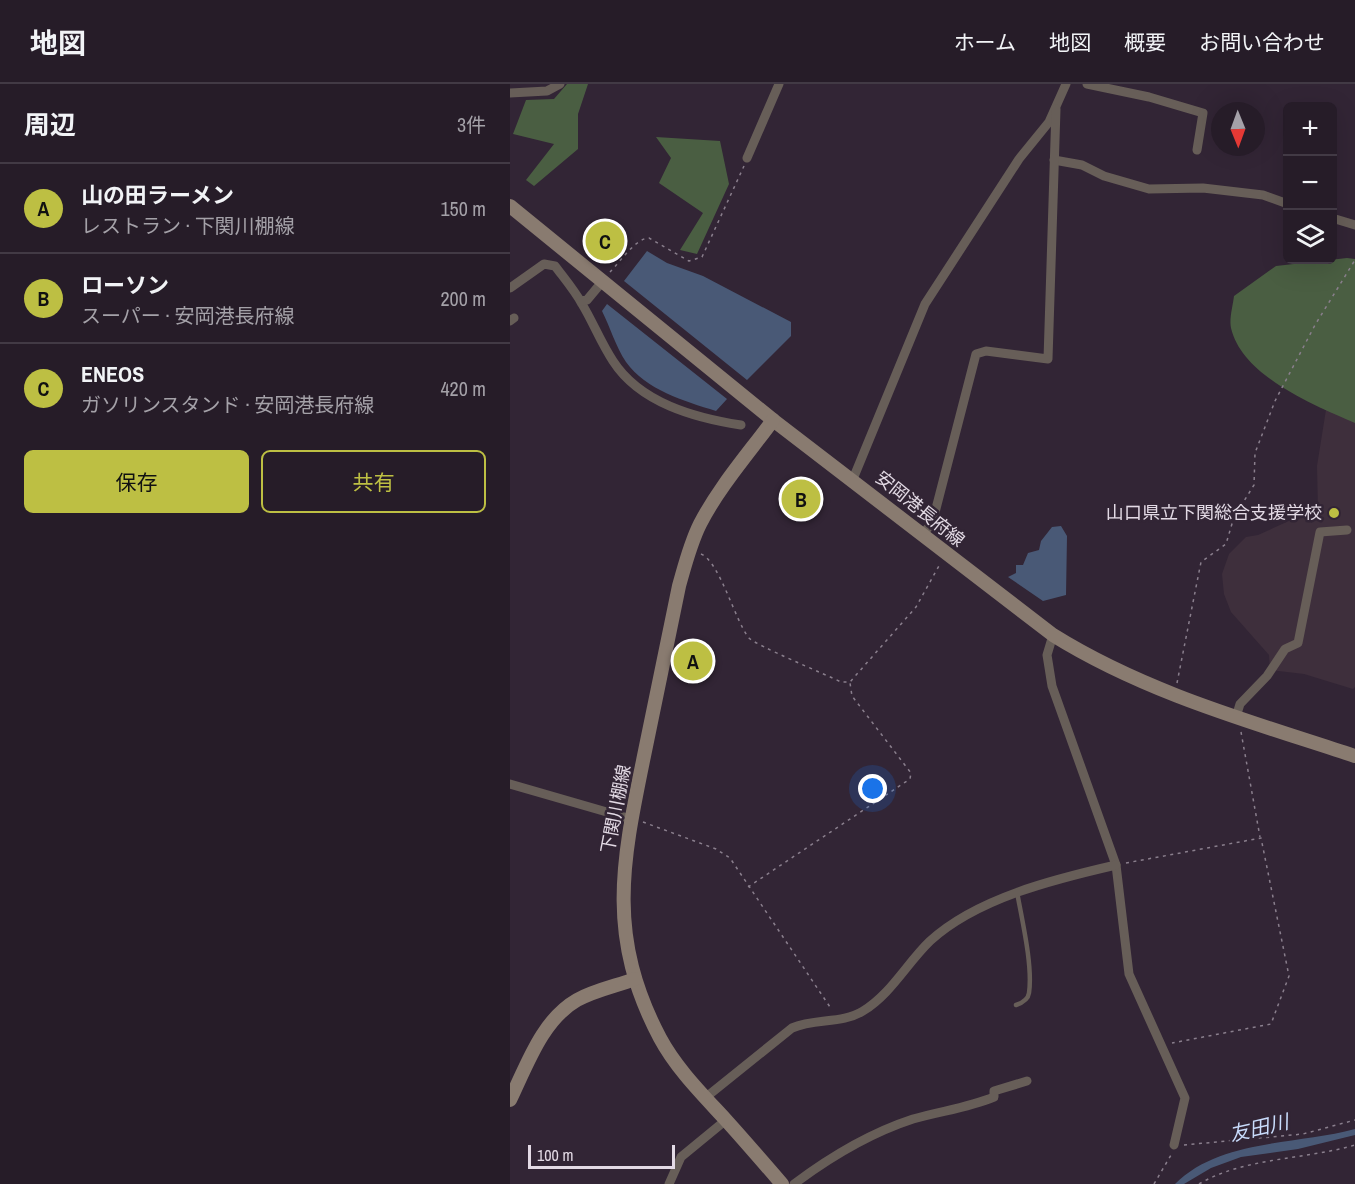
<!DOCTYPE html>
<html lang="ja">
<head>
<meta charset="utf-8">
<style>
	:root { --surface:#261c28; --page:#2e2530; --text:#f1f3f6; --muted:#a4a1a8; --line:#423a45; --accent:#bdbf43 }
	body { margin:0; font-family:"Archivo Narrow","Noto Sans JP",sans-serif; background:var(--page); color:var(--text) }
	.controls { position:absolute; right:18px; top:18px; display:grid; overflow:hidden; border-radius:9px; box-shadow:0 6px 24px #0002 }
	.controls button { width:54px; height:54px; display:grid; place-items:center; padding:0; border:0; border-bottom:2px solid var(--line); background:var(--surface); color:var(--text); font:30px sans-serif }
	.compass { position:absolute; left:701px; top:18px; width:54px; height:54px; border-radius:50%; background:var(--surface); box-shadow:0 6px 24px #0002; rotate:179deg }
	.scale { position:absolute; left:18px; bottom:15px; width:147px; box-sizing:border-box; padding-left:6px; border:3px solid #e3dae5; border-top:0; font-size:16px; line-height:21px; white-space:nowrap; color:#e3dae5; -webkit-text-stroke:4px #322535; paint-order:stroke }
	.you { position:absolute; left:363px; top:705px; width:21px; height:21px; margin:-15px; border:4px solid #fff; border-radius:50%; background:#1a73e8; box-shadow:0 0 0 9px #1a73e833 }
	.badge { display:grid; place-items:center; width:39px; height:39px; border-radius:50%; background:var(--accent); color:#111; font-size:20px; font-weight:700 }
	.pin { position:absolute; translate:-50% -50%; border:3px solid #fff; box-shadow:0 2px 6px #0006 }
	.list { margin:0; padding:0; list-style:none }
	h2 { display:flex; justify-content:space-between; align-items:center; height:78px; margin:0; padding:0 24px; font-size:26px }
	h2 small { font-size:20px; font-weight:400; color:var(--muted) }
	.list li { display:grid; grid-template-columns:39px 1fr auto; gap:18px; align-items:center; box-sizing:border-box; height:90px; padding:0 24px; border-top:2px solid var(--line) }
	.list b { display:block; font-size:22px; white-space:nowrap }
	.list p { margin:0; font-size:20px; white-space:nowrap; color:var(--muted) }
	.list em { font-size:20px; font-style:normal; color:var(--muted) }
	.actions { display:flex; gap:12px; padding:18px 24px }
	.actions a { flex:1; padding:14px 0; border:2px solid var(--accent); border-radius:9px; text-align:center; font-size:21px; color:var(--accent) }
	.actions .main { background:var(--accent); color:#111 }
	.icon { flex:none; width:33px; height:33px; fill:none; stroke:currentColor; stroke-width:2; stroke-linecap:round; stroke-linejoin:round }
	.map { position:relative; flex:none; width:845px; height:1100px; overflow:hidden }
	header { display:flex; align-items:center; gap:36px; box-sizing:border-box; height:84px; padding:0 30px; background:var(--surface); border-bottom:2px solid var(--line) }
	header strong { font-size:28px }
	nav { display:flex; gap:33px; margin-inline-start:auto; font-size:21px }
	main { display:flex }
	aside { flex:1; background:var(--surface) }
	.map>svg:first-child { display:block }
</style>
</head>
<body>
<header>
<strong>地図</strong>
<nav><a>ホーム</a><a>地図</a><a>概要</a><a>お問い合わせ</a></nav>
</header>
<main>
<aside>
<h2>周辺<small>3件</small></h2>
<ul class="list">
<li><span class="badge">A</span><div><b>山の田ラーメン</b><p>レストラン · 下関川棚線</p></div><em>150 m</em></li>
<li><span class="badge">B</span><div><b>ローソン</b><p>スーパー · 安岡港長府線</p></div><em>200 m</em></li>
<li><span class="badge">C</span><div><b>ENEOS</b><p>ガソリンスタンド · 安岡港長府線</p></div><em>420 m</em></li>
</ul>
<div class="actions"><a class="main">保存</a><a>共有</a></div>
</aside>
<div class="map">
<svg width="845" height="1100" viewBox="0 0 845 1100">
	<rect width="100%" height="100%" fill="#322535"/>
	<!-- education -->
	<path fill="#3e2f3c" d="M845,258V603L843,605L794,590L760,586L759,571L721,528L714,510L712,490L719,470L736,453L748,451L781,436L799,433L808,426L807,382L819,307Z"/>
	<!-- forest -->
	<g fill="#4a5e42">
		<path d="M57,0H78L68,30V65L24,102L16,96L44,60L3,50L16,16L44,15Z"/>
		<path d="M146,53L210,57L219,100L187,170L170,166L193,129L149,99L161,74Z"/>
		<path d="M837,174L845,175V339C805,322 732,292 721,244C719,235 723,221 724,212L766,182Z"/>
	</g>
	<!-- water -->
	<g fill="#495976">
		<path d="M137,167L157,179L193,192L281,238V252L237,296L114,197Z"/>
		<path d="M97,220L217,315L206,327C174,317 136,306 116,278C106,263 100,243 92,227Z"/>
		<path d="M551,442L557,452L556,511L533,517L498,493L506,489V481H513L518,469L529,466L531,457L542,443Z"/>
		<path d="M845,1045V1051L788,1065L731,1073L701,1084L674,1100H665C710,1055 786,1061 845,1045Z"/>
	</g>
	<!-- building -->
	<g fill="#523d49">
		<path d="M284,398L310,417L298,433L272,414Z"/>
		<path d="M171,566L199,572L196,589L168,583Z"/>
	</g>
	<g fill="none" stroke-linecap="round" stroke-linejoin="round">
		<!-- path -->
		<g stroke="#8a7f8d" stroke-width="1.5" stroke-dasharray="3 4.5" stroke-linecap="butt">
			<path d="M100,188C110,178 126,154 139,154L179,177L192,173L234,82"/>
			<path d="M191,470C210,478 225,537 239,554C245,561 317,591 331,598H340L406,523L430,480"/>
			<path d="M667,599L691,478L716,460L724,433L744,401L745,369L765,317L805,241L845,176"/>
			<path d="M731,648L750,753"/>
			<path d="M133,738L206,765L220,774L322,926"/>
			<path d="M616,779L751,754L779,892L761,940L662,959"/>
			<path d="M238,803L400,695L401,689L342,612L340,599"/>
			<path d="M674,1061L793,1050L845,1036"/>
			<path d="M644,1100L661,1071"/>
			<path d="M689,1100C735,1073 794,1076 845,1061"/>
		</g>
		<!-- lane -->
		<path stroke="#675e58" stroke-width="4.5" d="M506,921C512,919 518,916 519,909C523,882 512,836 507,808"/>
		<!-- street -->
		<g stroke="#675e58" stroke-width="9">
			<path d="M577,0L639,13L693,29L687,66"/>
			<path d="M0,9L37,7L50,0"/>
			<path d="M237,74L269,0"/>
			<path d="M544,76L572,81L594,92L639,105L693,104L753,111L778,120"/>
			<path d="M822,134L845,141"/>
			<path d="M0,204L34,180L45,182C54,194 65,207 72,220C83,238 91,259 103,277C130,319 185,334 231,341"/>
			<path d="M71,217L77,216L92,198"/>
			<path d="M0,237L4,234"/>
			<path d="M343,395L415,220L509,75L539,38L556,0"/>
			<path d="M412,450L422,440L466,270L476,267L538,275L546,25"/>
			<path d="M543,551L537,571L542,602L606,781L619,890L675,1014L664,1061"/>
			<path d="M726,633L730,620L757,592L775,565L788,559L810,448L837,446"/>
			<path d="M0,700L121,735"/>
			<path d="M195,1014L282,944C305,934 332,940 353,927C381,910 397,879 420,857C467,814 545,795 606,781"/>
			<path d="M159,1100L171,1073L216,1036"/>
			<path d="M284,1100C320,1073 360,1049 403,1035C430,1027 458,1024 484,1013V1007L517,997"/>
		</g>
		<!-- secondary -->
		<g stroke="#897b70" stroke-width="14">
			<path d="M0,122L263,336L543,551C636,609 742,638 845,672"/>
			<path d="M263,336C238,370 209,403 190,440C180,460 175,481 169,502C158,557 146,612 135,667C113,775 95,850 150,954C166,984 192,1010 215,1035C234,1056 253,1078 272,1100"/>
			<path d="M0,1016C17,981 32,936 67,916C85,906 106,902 125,895"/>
		</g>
	</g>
	<!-- markers -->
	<circle fill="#bdbf43" stroke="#322535" stroke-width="2" cx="824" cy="429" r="6"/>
	<g text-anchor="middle" stroke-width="5" stroke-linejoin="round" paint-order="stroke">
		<!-- street labels -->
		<g font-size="18" fill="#e3dae5" stroke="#322535">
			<text transform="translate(410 425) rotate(39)" y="6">安岡港長府線</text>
			<text transform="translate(106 725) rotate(-79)" y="6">下関川棚線</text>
		</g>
		<!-- poi labels -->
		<g font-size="18" fill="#e3dae5" stroke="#322535" text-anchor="end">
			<text x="812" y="435">山口県立下関総合支援学校</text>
		</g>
		<!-- water labels -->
		<g font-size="20" font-style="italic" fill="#c9dcfc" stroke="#322535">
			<text transform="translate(749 1044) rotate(-13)" y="7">友田川</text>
		</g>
	</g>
</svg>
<div class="controls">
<button>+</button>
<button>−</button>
<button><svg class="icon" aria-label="layers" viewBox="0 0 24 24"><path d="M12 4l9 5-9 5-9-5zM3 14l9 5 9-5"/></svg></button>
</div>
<svg class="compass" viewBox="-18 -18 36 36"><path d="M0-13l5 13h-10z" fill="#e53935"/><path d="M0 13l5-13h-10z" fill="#a4a1a8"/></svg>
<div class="scale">100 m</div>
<div class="you"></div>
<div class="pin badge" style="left:183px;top:577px">A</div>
<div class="pin badge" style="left:291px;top:415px">B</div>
<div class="pin badge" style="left:95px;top:157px">C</div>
</div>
</main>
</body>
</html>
